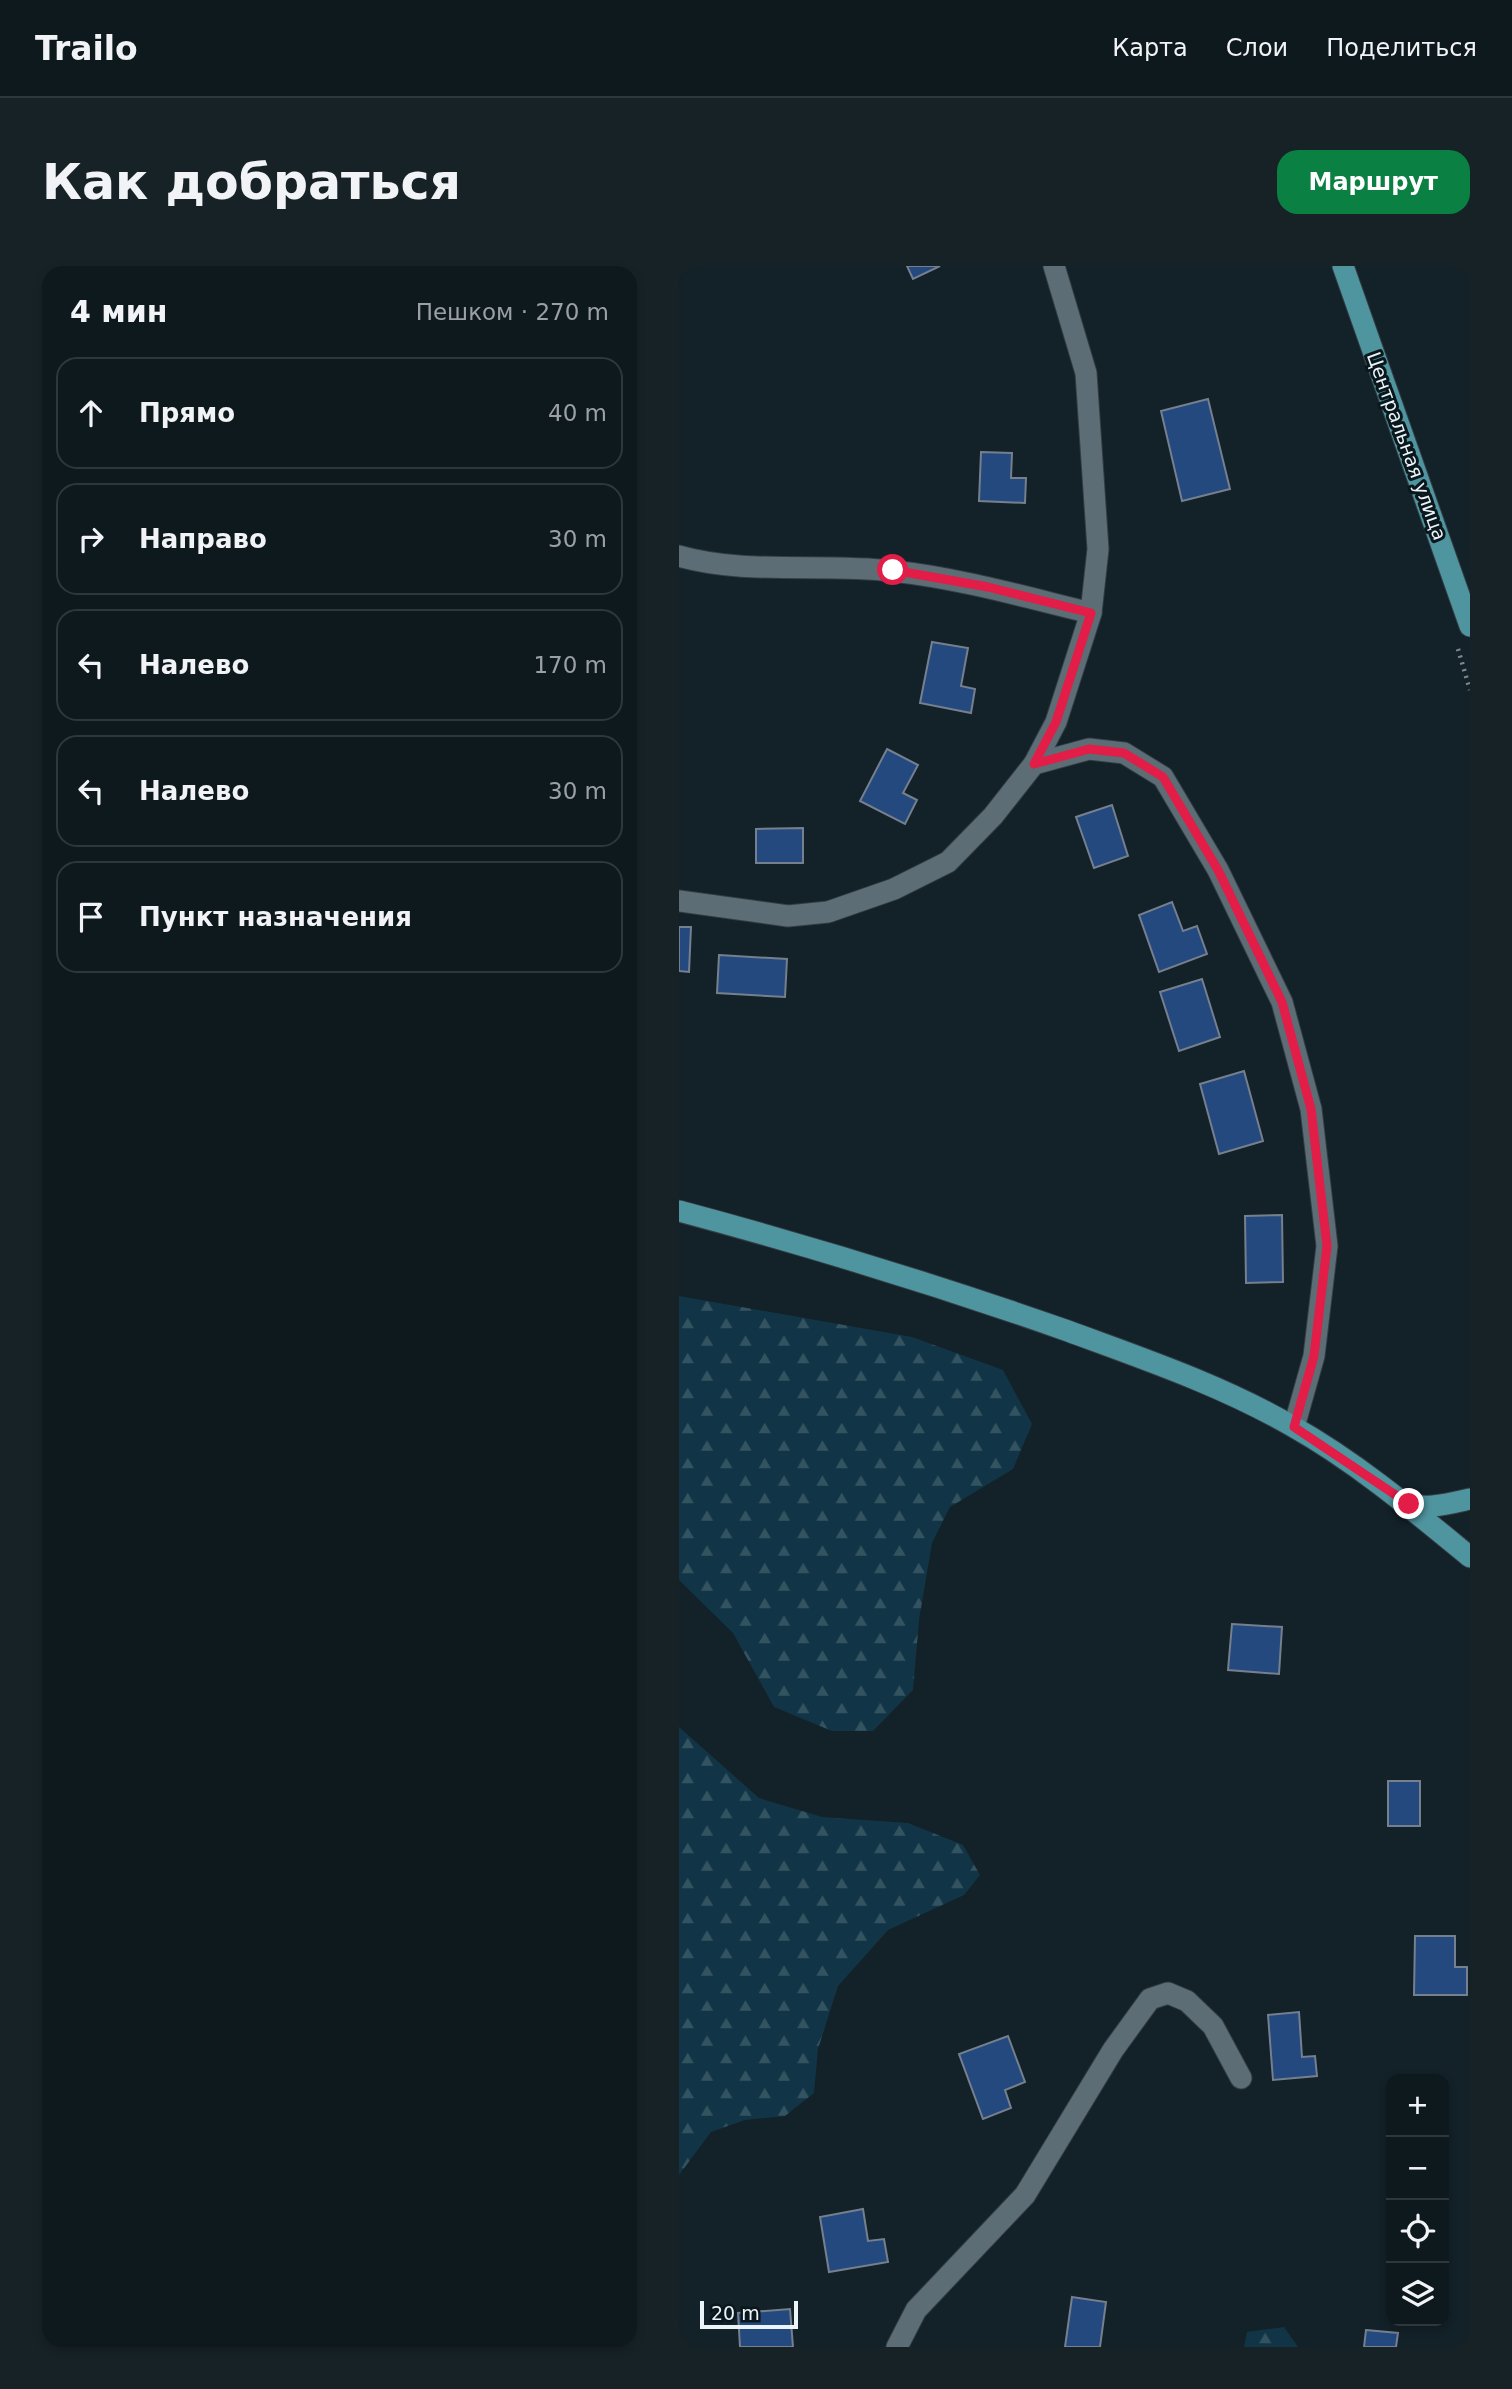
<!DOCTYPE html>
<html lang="ru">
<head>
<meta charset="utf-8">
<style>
	:root { --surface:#0e191e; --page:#172227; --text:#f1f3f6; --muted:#9ba0a4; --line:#2e383c; --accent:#0b8043 }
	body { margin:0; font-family:"DejaVu Sans",sans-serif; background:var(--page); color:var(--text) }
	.controls { position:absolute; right:21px; bottom:21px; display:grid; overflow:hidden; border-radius:14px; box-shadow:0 4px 10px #0003 }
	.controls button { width:63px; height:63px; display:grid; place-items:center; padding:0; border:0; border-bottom:2px solid var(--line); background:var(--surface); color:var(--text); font:35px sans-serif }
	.scale { position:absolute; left:21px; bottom:18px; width:98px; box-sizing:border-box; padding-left:7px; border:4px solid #ebf4f9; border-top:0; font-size:19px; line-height:24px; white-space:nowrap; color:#ebf4f9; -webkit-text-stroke:5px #0a181e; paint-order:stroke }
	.stop { position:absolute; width:21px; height:21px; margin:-16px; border:5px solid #e11d48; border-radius:50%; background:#fff }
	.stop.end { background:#e11d48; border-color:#fff; box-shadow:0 2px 7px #0008 }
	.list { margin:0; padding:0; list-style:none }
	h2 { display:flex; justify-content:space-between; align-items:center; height:91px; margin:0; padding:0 28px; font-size:30px }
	h2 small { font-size:23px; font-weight:400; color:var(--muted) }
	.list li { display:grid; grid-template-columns:46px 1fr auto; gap:21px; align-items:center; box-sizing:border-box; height:112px; margin:0 14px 14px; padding:0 14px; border:2px solid var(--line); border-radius:21px }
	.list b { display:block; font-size:26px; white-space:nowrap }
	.list em { font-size:23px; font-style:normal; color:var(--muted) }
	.icon { flex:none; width:38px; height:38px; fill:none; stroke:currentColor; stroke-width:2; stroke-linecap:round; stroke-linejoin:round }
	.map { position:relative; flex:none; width:791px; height:2081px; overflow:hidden; border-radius:21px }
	header { display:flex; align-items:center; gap:42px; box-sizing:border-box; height:98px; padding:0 35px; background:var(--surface); border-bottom:2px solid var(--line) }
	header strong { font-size:33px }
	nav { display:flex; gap:38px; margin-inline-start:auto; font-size:24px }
	.intro { display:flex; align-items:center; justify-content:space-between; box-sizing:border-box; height:168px; padding:0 42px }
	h1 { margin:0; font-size:49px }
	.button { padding:18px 32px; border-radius:21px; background:var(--accent); color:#fff; font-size:24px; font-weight:700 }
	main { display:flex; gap:42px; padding:0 42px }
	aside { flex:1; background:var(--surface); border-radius:21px; box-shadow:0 4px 10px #0003 }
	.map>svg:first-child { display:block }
</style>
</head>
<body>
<header>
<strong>Trailo</strong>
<nav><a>Карта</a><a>Слои</a><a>Поделиться</a></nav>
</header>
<div class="intro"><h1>Как добраться</h1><a class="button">Маршрут</a></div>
<main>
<aside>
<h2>4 мин<small>Пешком · 270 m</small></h2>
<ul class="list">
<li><svg class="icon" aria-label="ahead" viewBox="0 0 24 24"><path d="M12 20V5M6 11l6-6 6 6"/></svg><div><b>Прямо</b></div><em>40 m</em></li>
<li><svg class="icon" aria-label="right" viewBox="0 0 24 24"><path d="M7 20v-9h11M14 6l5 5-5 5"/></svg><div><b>Направо</b></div><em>30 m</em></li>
<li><svg class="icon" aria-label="left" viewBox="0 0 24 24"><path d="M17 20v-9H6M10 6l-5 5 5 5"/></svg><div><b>Налево</b></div><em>170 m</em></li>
<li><svg class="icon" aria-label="left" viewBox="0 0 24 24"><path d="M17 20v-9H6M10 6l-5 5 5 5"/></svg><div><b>Налево</b></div><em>30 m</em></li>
<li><svg class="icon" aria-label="arrive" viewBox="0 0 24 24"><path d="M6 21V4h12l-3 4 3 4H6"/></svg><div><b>Пункт назначения</b></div></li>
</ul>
</aside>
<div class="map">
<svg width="791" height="2081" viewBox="0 0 791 2081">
	<defs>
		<pattern id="forest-firs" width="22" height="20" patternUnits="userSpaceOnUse" patternTransform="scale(1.75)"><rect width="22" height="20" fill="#113546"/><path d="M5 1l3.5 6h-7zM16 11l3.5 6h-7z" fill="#345361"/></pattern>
	</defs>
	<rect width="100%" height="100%" fill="#132128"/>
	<!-- forest -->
	<g fill="url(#forest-firs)">
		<path d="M0,1030L233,1071L324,1104L353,1158L334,1203L271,1241L253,1277L240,1354L234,1424L194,1465H153L95,1441L54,1367L0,1314Z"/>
		<path d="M0,1461L80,1532L143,1551L229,1557L284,1579L301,1609L285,1629L209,1664L159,1720L139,1783L135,1827L106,1850L66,1854L32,1866L0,1909Z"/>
		<path d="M605,2061L619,2081H565L568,2066Z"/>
	</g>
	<!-- building -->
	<g fill="#23497f" stroke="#767f8d" stroke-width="2">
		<path d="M228,0H261L234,13Z"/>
		<path d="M529,133L551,223L503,235L482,145Z"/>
		<path d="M302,186L333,187L332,212H347L346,237L300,235Z"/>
		<path d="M253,376L289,382L282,420L296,423L292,447L241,437Z"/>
		<path d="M208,483L239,499L224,527L238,534L226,558L181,535Z"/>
		<path d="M433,539L449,590L415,602L397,551Z"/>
		<path d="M124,562V597H77V563Z"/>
		<path d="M493,636L504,665L518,660L528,688L480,706L460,649Z"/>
		<path d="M0,661H12L10,706L0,705Z"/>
		<path d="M40,689L108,693L106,731L38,727Z"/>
		<path d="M523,713L541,771L500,785L481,726Z"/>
		<path d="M565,805L584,875L540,888L521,818Z"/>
		<path d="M603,949L604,1016L567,1017L566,950Z"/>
		<path d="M553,1358L603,1361L600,1408L549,1404Z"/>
		<rect x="709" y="1515" width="32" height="45"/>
		<path d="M736,1670H776V1701H788V1729H735Z"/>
		<path d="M620,1746L623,1791L636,1790L638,1810L594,1814L589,1749Z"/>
		<path d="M329,1770L346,1816L326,1824L332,1842L304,1853L280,1788Z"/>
		<path d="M184,1943L189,1975L205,1973L209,1996L150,2006L141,1951Z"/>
		<path d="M393,2031L427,2036L421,2081H386Z"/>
		<path d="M111,2043L114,2081H61L59,2047Z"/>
		<path d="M687,2064L719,2067L717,2081H685Z"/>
	</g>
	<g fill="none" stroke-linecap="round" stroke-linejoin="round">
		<!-- minor casing -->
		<g stroke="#343d44" stroke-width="23">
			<g id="minor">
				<path d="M0,290C66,309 144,297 213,305C280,312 346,331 412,347"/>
				<path d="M355,498L377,456L412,347L419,283L407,107L375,0"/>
				<path d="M0,635L109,650L149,646L215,623L269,596L314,550L355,498L410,483L445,487L484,511L539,604L603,736L632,843L648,980L635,1090L615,1161"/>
				<path d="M218,2081L237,2044L346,1929L434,1784L471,1733L489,1727L508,1735L534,1760L562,1812"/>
			</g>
		</g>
		<!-- major casing -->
		<g stroke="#343d44" stroke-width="23">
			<g id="major">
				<path d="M664,0L791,360"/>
				<path d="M0,945C131,980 261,1020 389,1065C465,1093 542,1119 613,1160C677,1196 734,1244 791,1291"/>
				<path d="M725,1235C741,1246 773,1237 791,1233"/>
			</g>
		</g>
		<!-- path -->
		<path stroke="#7e898f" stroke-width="4.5" stroke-dasharray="2 5" stroke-linecap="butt" d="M779,383L791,424"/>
		<!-- minor -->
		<use href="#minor" stroke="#5d6d75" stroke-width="21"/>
		<!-- major -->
		<use href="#major" stroke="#4f959f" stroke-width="21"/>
	</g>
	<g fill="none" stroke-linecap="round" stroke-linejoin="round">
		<!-- route -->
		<path stroke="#e11d48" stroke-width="9" d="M214,304L309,321L412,347L377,456L355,498L410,483L445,487L484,511L539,604L603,736L632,843L648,980L635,1090L615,1161L730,1238"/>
	</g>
	<g text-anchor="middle" stroke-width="6" stroke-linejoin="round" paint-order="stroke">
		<!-- street labels -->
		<g font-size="19" fill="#ebf4f9" stroke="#0a181e">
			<text transform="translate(728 180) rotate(70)" y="7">Центральная улица</text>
		</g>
	</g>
</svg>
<div class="controls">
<button>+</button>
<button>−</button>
<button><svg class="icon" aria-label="locate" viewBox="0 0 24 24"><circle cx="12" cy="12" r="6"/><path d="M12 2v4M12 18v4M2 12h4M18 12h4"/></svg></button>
<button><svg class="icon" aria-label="layers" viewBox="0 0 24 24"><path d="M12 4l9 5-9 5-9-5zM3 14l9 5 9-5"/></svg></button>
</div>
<div class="scale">20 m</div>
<div class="stop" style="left:214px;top:304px"></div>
<div class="stop end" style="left:730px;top:1238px"></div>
</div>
</main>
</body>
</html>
